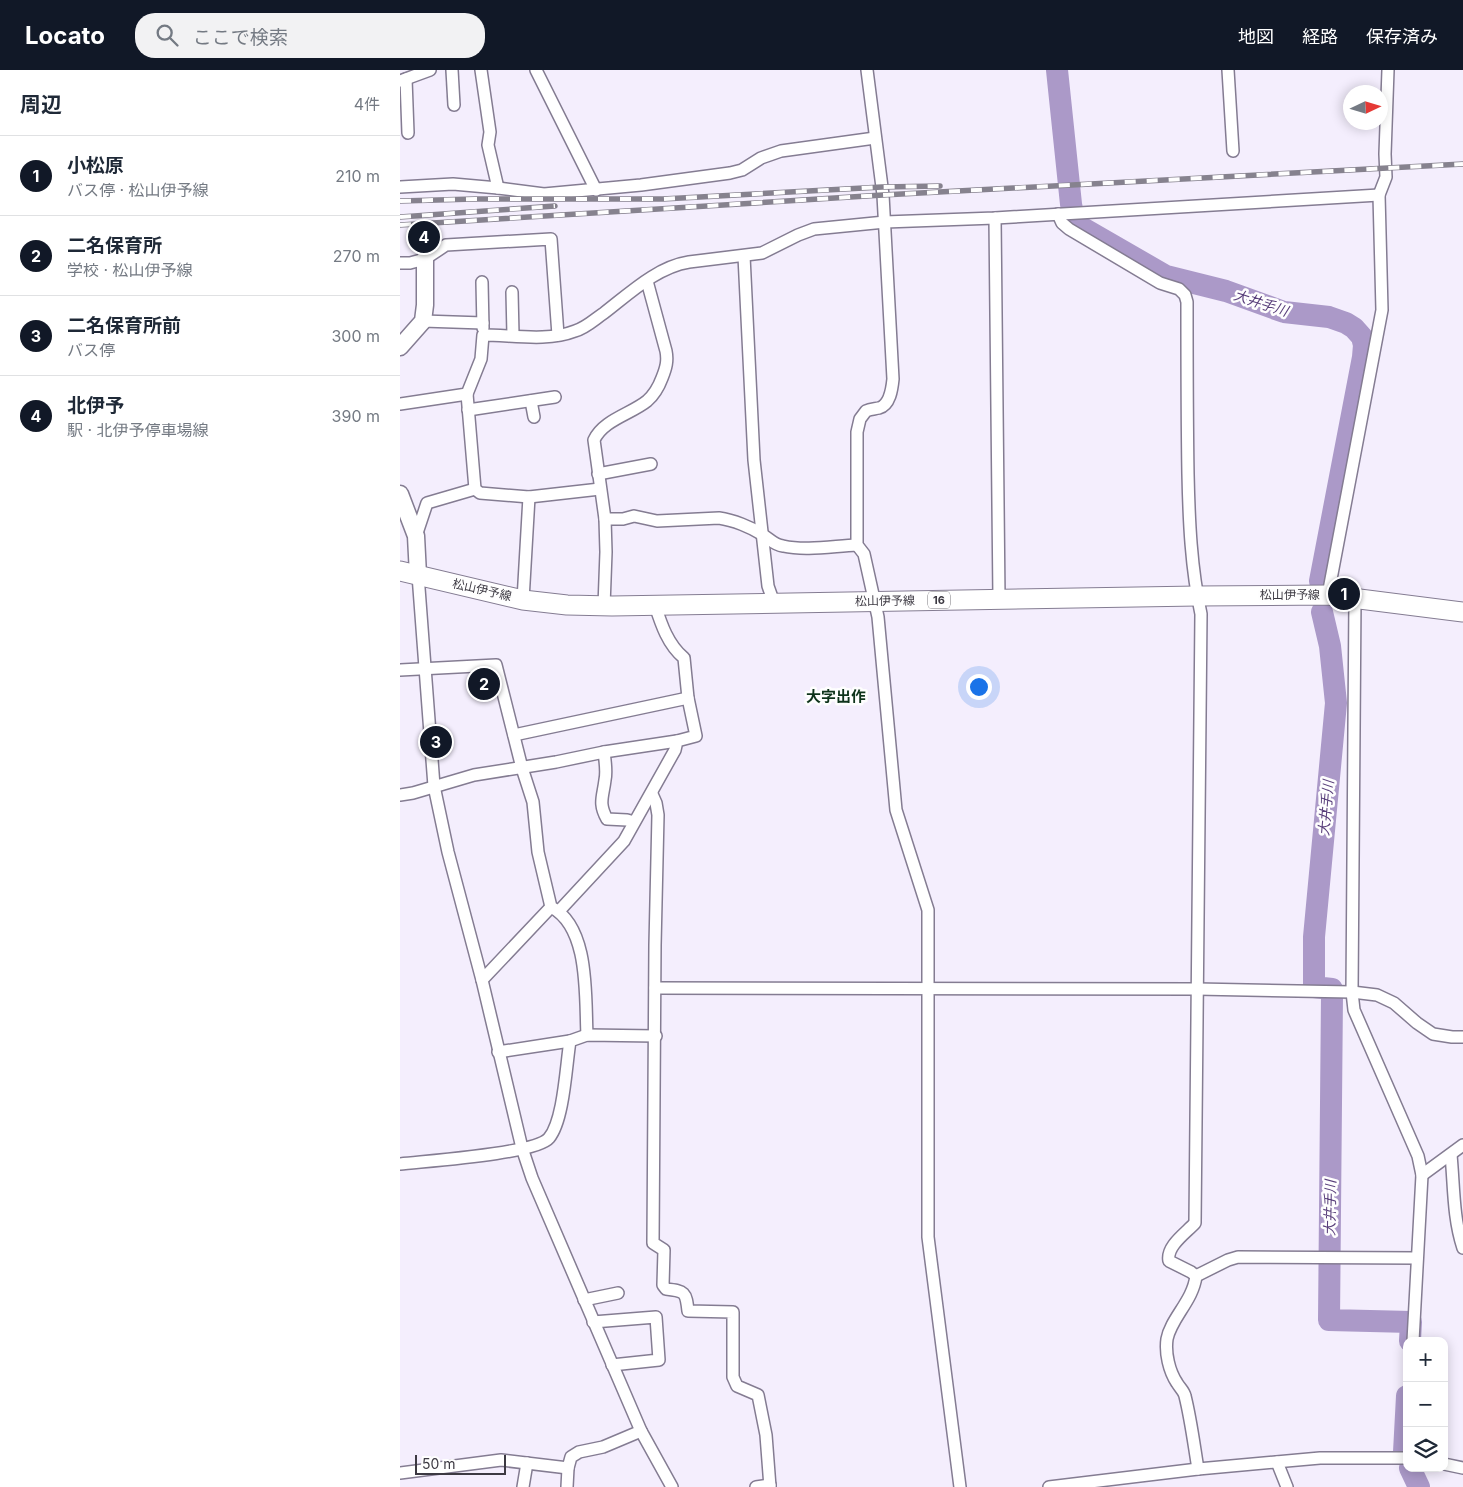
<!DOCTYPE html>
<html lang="ja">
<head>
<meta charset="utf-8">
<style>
	:root { --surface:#fff; --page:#f2f2f3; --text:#1f2937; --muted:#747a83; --line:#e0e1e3; --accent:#111827 }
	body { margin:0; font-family:Inter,"Noto Sans JP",sans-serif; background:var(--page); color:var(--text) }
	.controls { position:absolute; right:15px; bottom:15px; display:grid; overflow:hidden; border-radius:10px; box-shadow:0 2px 12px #0003 }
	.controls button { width:45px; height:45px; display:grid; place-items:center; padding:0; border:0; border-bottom:1px solid var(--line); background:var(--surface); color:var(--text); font:25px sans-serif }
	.compass { position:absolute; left:943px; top:15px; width:45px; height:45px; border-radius:50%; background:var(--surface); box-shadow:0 2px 12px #0003; rotate:86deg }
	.scale { position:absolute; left:15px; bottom:12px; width:91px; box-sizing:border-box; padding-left:5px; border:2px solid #3c3942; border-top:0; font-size:14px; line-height:18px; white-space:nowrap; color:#3c3942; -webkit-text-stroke:4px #fefefe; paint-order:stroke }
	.you { position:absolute; left:578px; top:616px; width:18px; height:18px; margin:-12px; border:4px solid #fff; border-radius:50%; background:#1a73e8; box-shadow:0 0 0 8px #1a73e833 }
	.badge { display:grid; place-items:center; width:32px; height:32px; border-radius:50%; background:var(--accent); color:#fff; font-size:16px; font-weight:700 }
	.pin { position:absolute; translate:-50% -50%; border:2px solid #fff; box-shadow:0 1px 5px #0006 }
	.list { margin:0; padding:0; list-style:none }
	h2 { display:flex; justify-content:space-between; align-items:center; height:65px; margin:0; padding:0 20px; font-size:21px }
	h2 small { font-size:16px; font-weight:400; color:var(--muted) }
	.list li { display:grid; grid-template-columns:32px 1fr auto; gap:15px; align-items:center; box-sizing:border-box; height:80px; padding:0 20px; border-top:1px solid var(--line) }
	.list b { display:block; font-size:19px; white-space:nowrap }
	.list p { margin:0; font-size:16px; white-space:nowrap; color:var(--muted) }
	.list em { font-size:16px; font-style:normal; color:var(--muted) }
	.icon { flex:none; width:28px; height:28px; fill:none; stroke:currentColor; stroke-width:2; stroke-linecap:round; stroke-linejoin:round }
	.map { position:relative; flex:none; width:1063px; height:1417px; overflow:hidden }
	header { display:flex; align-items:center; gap:30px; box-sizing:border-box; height:70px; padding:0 25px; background:var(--accent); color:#fff }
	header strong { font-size:24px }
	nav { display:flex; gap:28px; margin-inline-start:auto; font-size:18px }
	.search { width:350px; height:45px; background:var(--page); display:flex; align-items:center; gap:12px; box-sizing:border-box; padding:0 18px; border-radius:20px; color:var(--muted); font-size:19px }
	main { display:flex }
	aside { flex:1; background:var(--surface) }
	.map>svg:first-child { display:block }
</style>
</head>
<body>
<header>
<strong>Locato</strong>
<div class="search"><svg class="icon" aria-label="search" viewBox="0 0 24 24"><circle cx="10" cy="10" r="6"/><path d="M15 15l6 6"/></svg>ここで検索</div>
<nav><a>地図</a><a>経路</a><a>保存済み</a></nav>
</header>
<main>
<aside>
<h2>周辺<small>4件</small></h2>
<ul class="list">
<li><span class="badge">1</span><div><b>小松原</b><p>バス停 · 松山伊予線</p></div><em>210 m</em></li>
<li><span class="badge">2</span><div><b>二名保育所</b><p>学校 · 松山伊予線</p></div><em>270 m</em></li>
<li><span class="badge">3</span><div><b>二名保育所前</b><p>バス停</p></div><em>300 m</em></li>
<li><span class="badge">4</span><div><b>北伊予</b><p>駅 · 北伊予停車場線</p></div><em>390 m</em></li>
</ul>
</aside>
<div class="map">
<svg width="1063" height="1417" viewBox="0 0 1063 1417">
	<rect width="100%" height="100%" fill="#f4eefd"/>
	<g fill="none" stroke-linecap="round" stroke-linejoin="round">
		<!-- river -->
		<g stroke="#ab99c8" stroke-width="22">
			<path d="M657,0L671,134L674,150L681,157L766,206L826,221L884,242L929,247L946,253L954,258L962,267L964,275L963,287L920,511"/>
			<path d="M922,542L930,576L936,633L914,867V917L932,919"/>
			<path d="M932,925L929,1250L1011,1252L1010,1271"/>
			<path d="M1004,1382L1007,1326"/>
			<path d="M1010,1398L1019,1417"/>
		</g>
	</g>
	<!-- building -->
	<path fill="#bab1c9" d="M35,158L36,172L31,176L13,177L12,160Z"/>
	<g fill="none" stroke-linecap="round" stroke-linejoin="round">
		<!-- street casing -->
		<g stroke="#847c92" stroke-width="14">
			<g id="street">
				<path d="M52,0L54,35"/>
				<path d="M81,0L90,62L88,75L98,118"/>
				<path d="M136,0L196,120"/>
				<path d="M467,0L483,125L493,309C492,319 490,335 479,338C474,339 470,339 466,341L460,349L457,362V475L464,484L478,547L496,740L528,840V1167L560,1417"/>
				<path d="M828,0L833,81"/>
				<path d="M6,9L8,63"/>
				<path d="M0,11L30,0"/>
				<path d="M0,117L53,114L98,118L144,124L241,115L330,103L342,100L361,88L381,81L475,68"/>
				<path d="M658,144L662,153L669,159L760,213L779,219L785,225L787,232C787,289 787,347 788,404C789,451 791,498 801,544L795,1153C786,1163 766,1176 769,1191L791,1202L796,1206C793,1231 771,1248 767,1269C765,1283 769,1301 777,1313C780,1318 784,1321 785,1326C791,1350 794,1375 798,1399"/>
				<path d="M595,148L599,529"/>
				<path d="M344,186L354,390L368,516L374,533"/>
				<path d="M0,193H10L25,189L46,175L151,169L158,265"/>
				<path d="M82,212L83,258"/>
				<path d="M112,222L113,265"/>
				<path d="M23,251L83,253"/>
				<path d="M67,324L75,419L80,423L129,427L200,419"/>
				<path d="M131,331L134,347"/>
				<path d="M0,334L67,324L81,289L83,265C112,265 147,272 175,261C186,258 195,249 204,243C230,223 257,197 289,192L362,183L398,165L414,159L485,152L595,148L979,125"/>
				<path d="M68,340L155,327"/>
				<path d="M198,404L251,394"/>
				<path d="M205,449H223L234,446L257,451L319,448C333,450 351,457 363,465C370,469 374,475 383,476C406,481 433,476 457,475"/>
				<path d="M16,466L27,433L75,419"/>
				<path d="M18,505L34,716L48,782L82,910L122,1078L132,1108L241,1361L272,1417"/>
				<path d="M928,525L982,240L979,125L986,107L985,84L988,0"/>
				<path d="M955,528L952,922L954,940L1018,1086L1022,1105L1013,1271"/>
				<path d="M123,530L129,427"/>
				<path d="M204,536L206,482L205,449L194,370C203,350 231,344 247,331C254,325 259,316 262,308C266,298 268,291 266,281L247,211"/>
				<path d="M0,600L96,595L122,698L133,732L138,782L151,837C190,857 185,927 187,965"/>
				<path d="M114,665L288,628"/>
				<path d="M204,682C205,691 207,701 205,710C203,727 198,733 207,749L227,750L234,752"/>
				<path d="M252,724L256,733L258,745L255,875L253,1173L264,1180L263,1215L266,1219C285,1221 286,1222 288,1241L333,1242V1307L337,1316L358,1325L366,1365L370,1417"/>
				<path d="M0,725L13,723L74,705L156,692L204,682L277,671"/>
				<path d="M159,841L224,771L275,680L277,671L296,666L288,628L284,588C268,575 261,554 255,535"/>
				<path d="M82,910L151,837"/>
				<path d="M255,918L797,919L952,922L977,925L994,933L1017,953L1033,964L1052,967H1063"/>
				<path d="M98,982L170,971"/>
				<path d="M1051,1085C1054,1116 1053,1148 1063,1178"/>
				<path d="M0,1094C25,1091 136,1084 149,1068C164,1050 166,995 170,971L187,965L256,966"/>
				<path d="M1022,1105L1063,1075"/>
				<path d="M796,1206L828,1190L838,1187L1017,1188"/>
				<path d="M184,1230L218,1223"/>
				<path d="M193,1252L256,1247L259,1290L212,1295"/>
				<path d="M877,1392L887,1417"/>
				<path d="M1044,1394L1063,1398"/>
				<path d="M0,1403L101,1390L168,1398L171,1387L179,1382L203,1377L241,1361"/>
				<path d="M123,1417L127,1393"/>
				<path d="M167,1417L168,1398"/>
				<path d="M356,1417L370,1415"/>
				<path d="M649,1417L798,1399L920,1388H1007"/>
			</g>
		</g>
		<!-- secondary casing -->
		<g stroke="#847c92" stroke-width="19">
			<g id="secondary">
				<path d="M0,277L23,251L25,235V189"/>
				<path d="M0,424L16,466L18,505"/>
			</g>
		</g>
		<!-- primary casing -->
		<g stroke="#847c92" stroke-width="21">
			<path id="primary" d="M0,501L123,530L167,535L212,536L797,526L928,525L1063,542"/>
		</g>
		<!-- street -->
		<use href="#street" stroke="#fff" stroke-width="11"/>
		<!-- secondary -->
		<use href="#secondary" stroke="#fff" stroke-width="16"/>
		<!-- primary -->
		<use href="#primary" stroke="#fff" stroke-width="19"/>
		<!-- rail casing -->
		<g stroke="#86828e" stroke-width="5.5">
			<g id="rail">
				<path d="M0,131L75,129H263L482,117L540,116"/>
				<path d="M0,147L155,136"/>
				<path d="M0,155L483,125L1063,94"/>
			</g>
		</g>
		<!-- rail -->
		<use href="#rail" stroke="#fefefe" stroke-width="4" stroke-dasharray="11" stroke-linecap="butt"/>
	</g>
	<g text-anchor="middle" stroke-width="5" stroke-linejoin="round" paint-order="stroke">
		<!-- shield labels -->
		<rect fill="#fefefe" stroke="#76747a" stroke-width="1" x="528" y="521.5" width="22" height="17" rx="4"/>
		<g font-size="11" font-weight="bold" fill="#3c3942">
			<text x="539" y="534">16</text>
		</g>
		<!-- street labels -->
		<g font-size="12" fill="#3c3942" stroke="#fefefe">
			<text transform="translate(82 520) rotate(13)" y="4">松山伊予線</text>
			<text x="890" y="529">松山伊予線</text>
			<text transform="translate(485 531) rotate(-1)" y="4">松山伊予線</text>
		</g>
		<!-- water labels -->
		<g font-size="14" font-style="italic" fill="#583e7a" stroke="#fefefe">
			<text transform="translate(861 233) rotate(18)" y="5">大井手川</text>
			<text transform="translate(926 738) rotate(-85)" y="5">大井手川</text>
			<text transform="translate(930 1138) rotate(-89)" y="5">大井手川</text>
		</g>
		<!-- quarter labels -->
		<g font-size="15" font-weight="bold" fill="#0e331b" stroke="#fefefe">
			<text x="436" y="632">大字出作</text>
		</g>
	</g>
</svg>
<div class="controls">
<button>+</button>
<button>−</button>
<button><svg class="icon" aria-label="layers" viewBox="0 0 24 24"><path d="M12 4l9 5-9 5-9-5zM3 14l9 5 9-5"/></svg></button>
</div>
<svg class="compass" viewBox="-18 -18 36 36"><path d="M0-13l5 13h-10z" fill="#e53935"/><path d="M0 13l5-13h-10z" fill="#747a83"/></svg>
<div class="scale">50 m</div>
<div class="you"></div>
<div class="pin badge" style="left:944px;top:524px">1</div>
<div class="pin badge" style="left:84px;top:614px">2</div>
<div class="pin badge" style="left:36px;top:672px">3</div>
<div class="pin badge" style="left:24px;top:167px">4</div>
</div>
</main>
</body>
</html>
